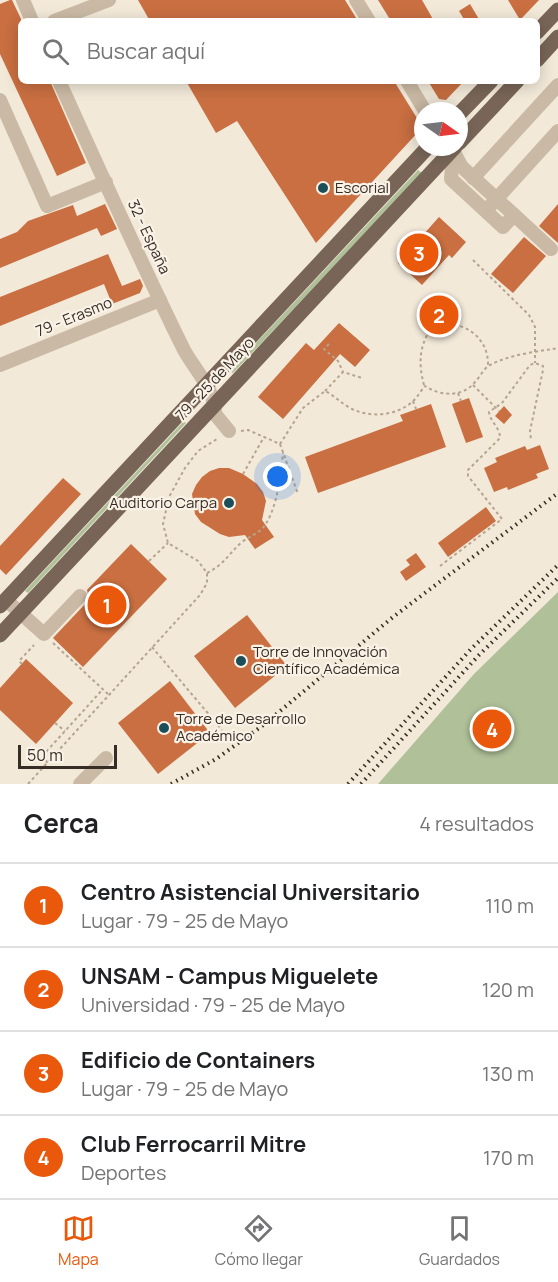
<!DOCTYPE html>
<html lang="es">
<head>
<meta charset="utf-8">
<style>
	:root { --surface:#fff; --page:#f2f2f2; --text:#202124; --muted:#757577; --line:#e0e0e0; --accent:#ea580c }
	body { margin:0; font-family:Manrope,sans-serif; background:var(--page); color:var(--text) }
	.compass { position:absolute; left:414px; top:102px; width:54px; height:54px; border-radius:50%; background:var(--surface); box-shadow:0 3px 15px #0003; rotate:104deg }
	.scale { position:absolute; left:18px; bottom:15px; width:99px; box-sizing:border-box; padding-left:6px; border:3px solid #362d27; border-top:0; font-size:16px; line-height:21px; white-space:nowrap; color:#362d27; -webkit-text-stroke:4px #faf2e6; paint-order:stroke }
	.you { position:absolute; left:278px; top:477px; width:21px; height:21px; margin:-15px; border:4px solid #fff; border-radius:50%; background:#1a73e8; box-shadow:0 0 0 9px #1a73e833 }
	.badge { display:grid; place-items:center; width:39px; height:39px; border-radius:50%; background:var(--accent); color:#fff; font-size:20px; font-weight:700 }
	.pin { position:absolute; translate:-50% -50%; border:3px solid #fff; box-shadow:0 2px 6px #0006 }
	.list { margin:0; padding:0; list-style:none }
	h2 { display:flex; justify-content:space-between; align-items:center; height:78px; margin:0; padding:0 24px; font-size:26px }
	h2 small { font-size:20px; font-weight:400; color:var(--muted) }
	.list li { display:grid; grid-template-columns:39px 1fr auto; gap:18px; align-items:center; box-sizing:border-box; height:84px; padding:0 24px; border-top:2px solid var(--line) }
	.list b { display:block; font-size:22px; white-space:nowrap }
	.list p { margin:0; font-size:20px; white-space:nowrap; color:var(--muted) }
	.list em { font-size:20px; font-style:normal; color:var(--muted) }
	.icon { flex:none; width:33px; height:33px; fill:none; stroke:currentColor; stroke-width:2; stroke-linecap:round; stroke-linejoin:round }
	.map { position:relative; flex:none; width:558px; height:784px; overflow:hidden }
	.search { position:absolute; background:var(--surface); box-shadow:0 3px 15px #0003; left:18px; right:18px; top:18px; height:66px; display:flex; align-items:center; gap:15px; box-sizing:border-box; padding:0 21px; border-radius:9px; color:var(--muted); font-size:22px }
	.sheet { height:414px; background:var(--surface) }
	nav { display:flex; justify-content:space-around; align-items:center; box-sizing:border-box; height:84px; border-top:2px solid var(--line); background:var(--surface); font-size:16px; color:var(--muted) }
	nav a { display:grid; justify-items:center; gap:3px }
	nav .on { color:var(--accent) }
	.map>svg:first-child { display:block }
</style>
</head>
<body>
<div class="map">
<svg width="558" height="784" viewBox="0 0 558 784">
	<rect width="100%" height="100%" fill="#f2e9d9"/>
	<!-- green -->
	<g fill="#b0c199">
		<path d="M418,170L422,173L233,373L230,371Z"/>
		<path d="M184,421L186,423L28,593L25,591Z"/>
		<path d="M558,592V784H378L474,674Z"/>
	</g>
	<!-- building -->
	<g fill="#c96f41">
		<path d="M10,0H12L21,19V81H50L86,163L57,176L0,54V4Z"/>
		<path d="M138,0H345L358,21H150Z"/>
		<path d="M378,0H422L434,21H391Z"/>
		<path d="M508,0H539L520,20Z"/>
		<path d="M470,4L480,21H465L459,11Z"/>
		<path d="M186,81H394L420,123L419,131L316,243L237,121L216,133Z"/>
		<path d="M428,81H464L446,100L439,99Z"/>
		<path d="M105,204L117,229L101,236L97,228L0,268V239L17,232L28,221L73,205L77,216Z"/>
		<path d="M558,204V243L539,226Z"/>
		<path d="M439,217L466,242L452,258L449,255L422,285L398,263Z"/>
		<path d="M524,237L546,256L513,293L491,274Z"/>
		<path d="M108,254L122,286L140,279L143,286L140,293L112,304L104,284L0,326V297Z"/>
		<path d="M339,323L370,350L355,367L340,354L283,419L258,397L306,343L314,350Z"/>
		<path d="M469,398L483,437L466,443L452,404Z"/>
		<path d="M431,404L446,447L318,493L305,457L403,421L400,415Z"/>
		<path d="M504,406L512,415L504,424L495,416Z"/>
		<path d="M540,445L549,469L536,474L538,478L508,490L507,487L494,492L484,468L497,462L495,458L525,446L527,450Z"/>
		<path d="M219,468H229L243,474L257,484L263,492L266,501L262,520L274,537L255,549L245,535L229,537L220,534L201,522L195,514L192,494L196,485L202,477L210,471Z"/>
		<path d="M63,478L81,494L6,575L0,569V546Z"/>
		<path d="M486,507L496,521L448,557L438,543Z"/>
		<path d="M131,544L167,579L83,667L53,638L87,602L89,598L87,590Z"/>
		<path d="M416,553L426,567L406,581L400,572L410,565L406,560Z"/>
		<path d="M247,615L287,666L235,708L194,656Z"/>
		<path d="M26,659L73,703L36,744L0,710V688Z"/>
		<path d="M170,681L210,733L158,774L118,723Z"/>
	</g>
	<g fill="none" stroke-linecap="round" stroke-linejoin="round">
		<!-- path -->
		<g stroke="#b6a48f" stroke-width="2" stroke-dasharray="3 3" stroke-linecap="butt">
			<path d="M473,260L529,315L535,327V363"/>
			<path d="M329,344L324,349L338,361L343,372"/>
			<path d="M424,385C418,363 419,343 434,325C462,319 489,336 488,366"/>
			<path d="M473,385L499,411"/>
			<path d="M325,391L343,372L362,378"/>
			<path d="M458,393L461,401"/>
			<path d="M413,401L416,409"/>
			<path d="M241,431L248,430L280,444L303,408L325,391C335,396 342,404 352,409C371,418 397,416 413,401C418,397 421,390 425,386C440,396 462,398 475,382C480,377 484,368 490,365C511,354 536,352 558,348"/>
			<path d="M280,444L298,494"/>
			<path d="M243,474L264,437"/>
			<path d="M149,561L168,543"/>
			<path d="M440,566L502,519L468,476V470L500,438C500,427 490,422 489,412L502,403L530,365L535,363L543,366V370L530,431L531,440"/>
			<path d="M207,573C225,564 229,553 242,542C249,537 256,534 262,529C277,512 281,474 283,452"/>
			<path d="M53,643L108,694"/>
			<path d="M152,647L222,730"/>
			<path d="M22,664L19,661L34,645"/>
			<path d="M55,723L65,731"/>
			<path d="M47,763L45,757L46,752L103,689"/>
			<path d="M28,784L200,595L207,583V573L198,561L168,543L163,524L169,497L185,468L198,451L217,439"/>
		</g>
		<!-- minor -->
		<g stroke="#cabaa5" stroke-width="14">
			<path d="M23,0L32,21"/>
			<path d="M356,0L369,21"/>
			<path d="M54,21L109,0"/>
			<path d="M59,81C100,171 140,261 184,350C195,370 216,391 215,414L229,431"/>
			<path d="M407,81L425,111"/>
			<path d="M0,100L47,206L106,182"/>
			<path d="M451,147L462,167L551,249"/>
			<path d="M453,152L451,179L503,227L514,215"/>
			<path d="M473,178L558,85"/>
			<path d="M491,205L558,131"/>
			<path d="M0,365L160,300"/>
			<path d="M6,600L44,634L80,596"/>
			<path d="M80,784L106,758"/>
		</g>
		<!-- major -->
		<g stroke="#786557" stroke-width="15">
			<path d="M537,32L558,10"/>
			<path d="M537,60L558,37"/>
			<path d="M459,114L491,81"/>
			<path d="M459,143L517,81"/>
			<path d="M0,606L428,147"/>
			<path d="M0,635L455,147"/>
		</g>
		<!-- rail -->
		<g stroke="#362d27" stroke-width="4" stroke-dasharray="1.5 4.5" stroke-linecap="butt">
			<path d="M171,784L216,759L262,726L393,617L558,493"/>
			<path d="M348,784L471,649L558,565"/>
			<path d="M361,784L479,655L558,578"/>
		</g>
	</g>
	<!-- markers -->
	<g fill="#1b4e58" stroke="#faf2e6" stroke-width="2">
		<circle cx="323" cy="188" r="6"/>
		<circle cx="229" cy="503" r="6"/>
		<circle cx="241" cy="661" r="6"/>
		<circle cx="164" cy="728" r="6"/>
	</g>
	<g text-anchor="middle" stroke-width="4.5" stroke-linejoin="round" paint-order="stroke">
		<!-- poi labels -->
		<g font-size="15" fill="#362d27" stroke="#faf2e6" text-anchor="start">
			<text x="335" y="193">Escorial</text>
			<text x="217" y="508" text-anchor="end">Auditorio Carpa</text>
			<text x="253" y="657">Torre de Innovación<tspan x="253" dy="17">Científico Académica</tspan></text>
			<text x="176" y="724">Torre de Desarrollo<tspan x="176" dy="17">Académico</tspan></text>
		</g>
		<!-- street labels -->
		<g font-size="15" fill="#362d27" stroke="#faf2e6">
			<text transform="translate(149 237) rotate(65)" y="5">32 - España</text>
			<text transform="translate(74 317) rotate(-22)" y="5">79 - Erasmo</text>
			<text transform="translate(215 379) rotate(-47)" y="5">79 - 25 de Mayo</text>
		</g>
	</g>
</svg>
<svg class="compass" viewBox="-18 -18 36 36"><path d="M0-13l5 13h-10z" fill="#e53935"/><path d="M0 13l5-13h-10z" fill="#757577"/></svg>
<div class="scale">50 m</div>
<div class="you"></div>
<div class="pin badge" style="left:107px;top:605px">1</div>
<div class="pin badge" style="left:439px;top:315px">2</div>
<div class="pin badge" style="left:419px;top:253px">3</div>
<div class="pin badge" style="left:492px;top:729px">4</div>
<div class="search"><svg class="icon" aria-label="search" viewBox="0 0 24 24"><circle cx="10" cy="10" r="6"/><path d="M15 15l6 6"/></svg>Buscar aquí</div>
</div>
<section class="sheet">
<h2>Cerca<small>4 resultados</small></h2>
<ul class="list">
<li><span class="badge">1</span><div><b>Centro Asistencial Universitario</b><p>Lugar · 79 - 25 de Mayo</p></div><em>110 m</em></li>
<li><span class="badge">2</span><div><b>UNSAM - Campus Miguelete</b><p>Universidad · 79 - 25 de Mayo</p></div><em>120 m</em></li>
<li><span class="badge">3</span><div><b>Edificio de Containers</b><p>Lugar · 79 - 25 de Mayo</p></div><em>130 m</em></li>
<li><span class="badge">4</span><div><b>Club Ferrocarril Mitre</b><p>Deportes</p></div><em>170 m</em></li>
</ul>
</section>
<nav>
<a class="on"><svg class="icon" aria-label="map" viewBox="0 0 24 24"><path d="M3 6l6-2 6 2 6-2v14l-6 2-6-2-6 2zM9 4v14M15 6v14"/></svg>Mapa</a>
<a><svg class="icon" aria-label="directions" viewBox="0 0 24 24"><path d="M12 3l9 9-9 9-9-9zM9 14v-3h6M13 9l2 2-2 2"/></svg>Cómo llegar</a>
<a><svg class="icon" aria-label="saved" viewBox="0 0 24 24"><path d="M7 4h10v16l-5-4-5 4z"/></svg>Guardados</a>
</nav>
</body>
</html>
